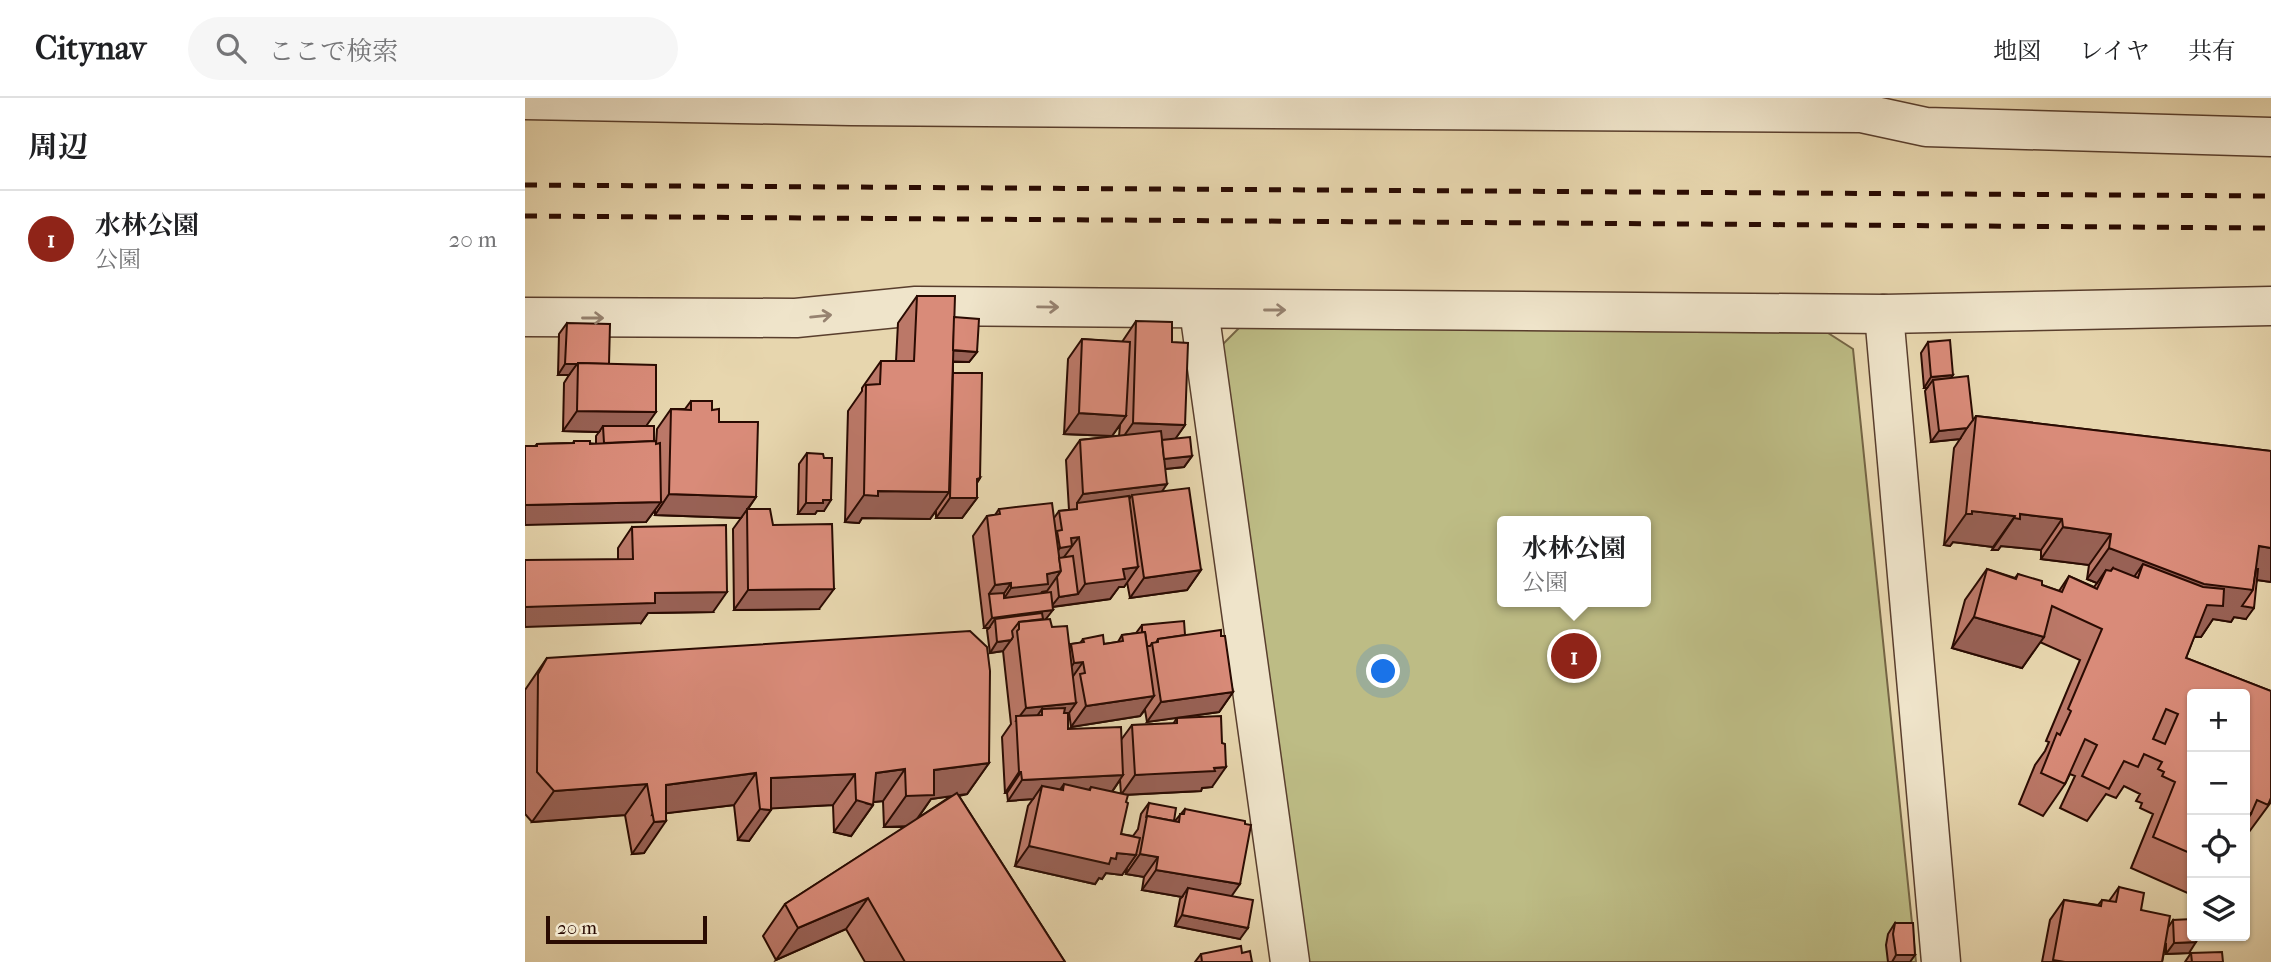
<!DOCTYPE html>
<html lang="ja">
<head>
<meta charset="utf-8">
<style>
	:root { --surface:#fff; --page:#f6f6f6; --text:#202124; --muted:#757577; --line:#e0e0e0; --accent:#8f2418 }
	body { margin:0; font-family:"IM FELL French Canon","Noto Serif JP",serif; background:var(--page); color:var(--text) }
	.controls { position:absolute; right:21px; bottom:21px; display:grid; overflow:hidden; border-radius:7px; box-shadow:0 2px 5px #0004 }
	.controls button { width:63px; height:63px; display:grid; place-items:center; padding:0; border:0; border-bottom:2px solid var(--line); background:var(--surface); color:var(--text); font:35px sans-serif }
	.scale { position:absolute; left:21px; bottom:18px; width:161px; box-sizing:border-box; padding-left:7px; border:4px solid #2a0b02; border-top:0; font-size:19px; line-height:24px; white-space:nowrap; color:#2a0b02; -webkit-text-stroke:5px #efe4ca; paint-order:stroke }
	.you { position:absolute; left:859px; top:574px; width:24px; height:24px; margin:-18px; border:5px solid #fff; border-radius:50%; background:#1a73e8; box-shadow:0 0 0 10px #1a73e833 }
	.badge { display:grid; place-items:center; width:46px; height:46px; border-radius:50%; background:var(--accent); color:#fff; font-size:23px; font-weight:700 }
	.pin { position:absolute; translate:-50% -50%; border:4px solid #fff; box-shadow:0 2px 7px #0006 }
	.popup { position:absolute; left:972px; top:418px; width:154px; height:91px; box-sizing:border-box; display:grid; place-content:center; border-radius:7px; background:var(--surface); filter:drop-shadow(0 2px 5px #0005); font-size:23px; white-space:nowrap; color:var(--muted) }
	.popup b { font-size:26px; color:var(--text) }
	.popup::after { content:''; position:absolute; left:50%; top:100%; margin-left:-14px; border:14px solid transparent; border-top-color:var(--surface) }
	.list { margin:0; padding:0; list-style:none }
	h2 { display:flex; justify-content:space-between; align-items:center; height:91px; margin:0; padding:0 28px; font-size:30px }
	h2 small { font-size:23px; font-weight:400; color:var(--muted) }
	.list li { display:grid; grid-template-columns:46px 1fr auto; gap:21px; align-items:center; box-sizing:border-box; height:98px; padding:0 28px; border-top:2px solid var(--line) }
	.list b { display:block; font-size:26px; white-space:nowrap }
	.list p { margin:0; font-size:23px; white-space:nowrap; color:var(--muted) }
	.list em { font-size:23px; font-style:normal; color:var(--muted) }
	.icon { flex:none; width:38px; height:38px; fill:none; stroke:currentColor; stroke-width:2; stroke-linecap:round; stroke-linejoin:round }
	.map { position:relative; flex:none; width:1746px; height:864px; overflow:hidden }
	header { display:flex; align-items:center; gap:42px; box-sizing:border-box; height:98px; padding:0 35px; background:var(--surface); border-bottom:2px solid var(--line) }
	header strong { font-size:33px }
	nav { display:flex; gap:38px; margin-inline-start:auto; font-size:24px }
	.search { width:490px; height:63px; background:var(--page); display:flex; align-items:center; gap:18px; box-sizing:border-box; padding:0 24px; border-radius:38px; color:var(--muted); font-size:26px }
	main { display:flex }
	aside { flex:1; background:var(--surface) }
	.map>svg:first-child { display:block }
</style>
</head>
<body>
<header>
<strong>Citynav</strong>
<div class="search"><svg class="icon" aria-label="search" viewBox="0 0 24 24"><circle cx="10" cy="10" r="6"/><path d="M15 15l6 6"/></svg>ここで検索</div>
<nav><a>地図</a><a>レイヤ</a><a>共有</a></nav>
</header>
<main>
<aside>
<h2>周辺<small></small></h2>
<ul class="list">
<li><span class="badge">1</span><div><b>水林公園</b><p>公園</p></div><em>20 m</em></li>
</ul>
</aside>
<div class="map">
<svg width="1746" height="864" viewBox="0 0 1746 864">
	<rect width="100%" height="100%" fill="#e7d6ae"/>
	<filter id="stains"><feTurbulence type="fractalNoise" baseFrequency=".00286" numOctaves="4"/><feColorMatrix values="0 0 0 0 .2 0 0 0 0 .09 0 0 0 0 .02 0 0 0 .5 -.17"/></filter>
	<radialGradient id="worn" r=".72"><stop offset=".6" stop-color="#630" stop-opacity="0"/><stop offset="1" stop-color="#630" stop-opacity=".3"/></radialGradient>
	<!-- green -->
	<path fill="#bdbc85" stroke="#746444" stroke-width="2" fill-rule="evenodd" d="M715,229L1303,235L1328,251L1391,864H781L697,247ZM977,423H1121V504H977Z"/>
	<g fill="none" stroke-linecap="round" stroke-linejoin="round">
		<!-- minor casing -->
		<g stroke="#593e2d" stroke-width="41">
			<g id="minor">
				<path d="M0,2L326,8L1336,15L1401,29L1746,39"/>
				<path d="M674,212L765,864"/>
				<path d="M1359,216L1416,864"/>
				<path d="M0,219L271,220L391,208L1359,216L1746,208"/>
			</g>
		</g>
		<!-- minor -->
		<use href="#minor" stroke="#efe4ca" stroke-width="38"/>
		<!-- rail -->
		<g stroke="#2a0b02" stroke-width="5" stroke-dasharray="12 12" stroke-linecap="butt">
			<path d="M0,87L1746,98"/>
			<path d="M0,118L1746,130"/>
		</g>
	</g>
	<!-- wall -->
	<g fill="#bb7868" stroke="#2a0b02" stroke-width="2" fill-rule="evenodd">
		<path d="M392,198L429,219L452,254L444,264H428V275L455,380L452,385V400L437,420H411V413L405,421L337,420L334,425L320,424L323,313L337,293V290L356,263H371L373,225Z"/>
		<path d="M611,223L647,244L660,327L650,341L667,358L659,369L640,371L638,393L676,472L662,492L605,500L602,484L599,489H594L585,501L528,509L521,521L527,529L545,549L546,546L555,545L558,541L579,546L593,544L597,537L611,535L617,527L660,537L696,538L708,594L694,614L622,624L620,612L615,618L546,629L544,614L543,616V631L596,642L607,627L648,626L652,620L687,689L677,690L676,693L600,697L596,736L608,738L613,731L616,716L624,705L650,723L660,711L706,798L715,841L650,828L655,801L657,799L617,792L619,779L601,776L602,770L597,777L581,775L577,781L574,780L570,786L490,768L503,708L508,701L483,703L482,695H480L477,639L486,626L478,553L465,555L462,532L464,530H459L448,438L462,418L470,417L474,411L529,420L534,413L544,412L541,362L555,342L594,338L595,327L587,338L539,336L543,261L557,241L597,244ZM595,682L596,696L587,694Z"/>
		<path d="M42,225L84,266L131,346L132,331L146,311H160L166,303L187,312L194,324L231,399L223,411L248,427L294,511L209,512L208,431L216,420L130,417V412L121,424L10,348L12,346L48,345L49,343L71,346V338L74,334L38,333L39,285L44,277H33L34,236Z"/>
		<path d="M1403,244L1426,280L1448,322L1451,318L1746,353V484L1732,482L1721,521L1709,519L1706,524L1688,521L1676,539H1669L1661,560L1746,593V704L1721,738H1720V596H1667V797L1606,770L1628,716L1615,710L1617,705L1611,703L1615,696L1599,688L1591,700L1581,696L1562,723L1535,710L1550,678L1545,676L1540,686L1518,718L1494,706L1510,667L1520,653L1524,644L1521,643L1555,562L1515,544L1497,570L1427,550L1440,502L1462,471L1490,480L1493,476L1517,487L1534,493L1544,478L1569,489L1572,485L1562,481L1564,467L1516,461V452L1476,448L1473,452H1467L1468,449L1428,444L1425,448L1419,447L1429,350L1435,341L1406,344L1400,293L1402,290H1399L1396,255Z"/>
		<path d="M282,355L299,360V413H292L290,416H273L274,366Z"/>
		<path d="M107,429L188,514L123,515L116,525L93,461V450Z"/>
		<path d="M22,560L464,665L442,696L434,698L540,864H340L321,831L251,862L238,838L260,806L380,729H359L358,703L348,704V707L326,738L309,734L308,707L246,710L224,743L213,742L209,707L141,715L119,755L107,756L100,717L7,724L0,716V592ZM426,698L393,720L406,701Z"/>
		<path d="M1594,789L1616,812L1644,828L1648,822L1664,855L1641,856V845L1637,864H1517L1525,822L1539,802L1573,807L1577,802L1584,803Z"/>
		<path d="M1370,825L1385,864H1363L1361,847L1363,836Z"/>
		<path d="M717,855L727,864H670L676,856Z"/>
		<path d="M1666,855L1698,864H1660Z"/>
	</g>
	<!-- shaded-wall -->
	<g fill="#986155" stroke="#2a0b02" stroke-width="2">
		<path d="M421,252L452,254L444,264L413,263Z"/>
		<path d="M40,266H52L44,277H33Z"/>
		<path d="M1428,277L1420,288L1408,282L1402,290H1399L1406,279Z"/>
		<path d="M52,313L131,314L117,334L78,328L74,334L38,333Z"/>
		<path d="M554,315L601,318L587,338L539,336Z"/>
		<path d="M608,325L660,327L646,347L594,345Z"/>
		<path d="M1442,330L1435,341L1406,344L1414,333Z"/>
		<path d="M667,358L659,369L630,372L637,361Z"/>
		<path d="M455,380L441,400H452L437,420H411L425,400L452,381Z"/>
		<path d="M642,386L628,407L607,397L598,410L552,411V405L558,396Z"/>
		<path d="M353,393L424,394L405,421L337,420L334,425L320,424L339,397Z"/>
		<path d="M144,396L231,399L216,420L130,417Z"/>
		<path d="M298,402H306L299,413H292L290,416H273L281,405Z"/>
		<path d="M136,404L121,424L0,427V407Z"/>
		<path d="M1447,413L1490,418L1468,449L1428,444L1425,448L1419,447L1441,416Z"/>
		<path d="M1495,416L1537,421L1516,452L1476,448L1473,452H1467L1489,420Z"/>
		<path d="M1538,429L1586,436L1564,467L1516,461Z"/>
		<path d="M554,439L539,459L521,470L535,450L546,440Z"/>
		<path d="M1734,448L1746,450V484L1718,480Z"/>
		<path d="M1584,450L1728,492L1729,510L1721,521L1709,519L1706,524L1688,521L1676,539L1660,538L1613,480L1618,466L1598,495L1588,470L1576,486L1581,472L1572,485L1562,481Z"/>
		<path d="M613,469L599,489H594L585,501L526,509L534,499L553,496L560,486L598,471Z"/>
		<path d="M676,472L662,492L605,500L619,480Z"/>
		<path d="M536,473L522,493L517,494L509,506L472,511L486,490L522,476Z"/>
		<path d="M486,485L472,506L464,496L470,487Z"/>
		<path d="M309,491L294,511L209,512L223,492Z"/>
		<path d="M202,494L188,514L123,515L116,525L0,529V509L130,495Z"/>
		<path d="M528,512L520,522L494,524L470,521L464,530H459L467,520Z"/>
		<path d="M1449,519L1519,539L1497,570L1427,550Z"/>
		<path d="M486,542L478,553L465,555L472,544Z"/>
		<path d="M558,564L544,584L535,585L549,565Z"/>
		<path d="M708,594L694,614L622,624L636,604Z"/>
		<path d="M629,598L615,618L546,629L561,608Z"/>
		<path d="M551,605L537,625L517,617V611L505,628L491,623L501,610Z"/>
		<path d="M464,665L442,696L406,701L387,728L359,729L381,698L409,672Z"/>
		<path d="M701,669L687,689L677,690L676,693L596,697L610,677Z"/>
		<path d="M380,671L358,703L340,705L348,707L326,738L309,734L351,675Z"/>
		<path d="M494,674H496L482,695H480Z"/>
		<path d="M231,675L209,707L127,717L141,687Z"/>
		<path d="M330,676L308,707L237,711L246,712L224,743L213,742L235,711L246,680Z"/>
		<path d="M598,677L584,698L565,692L566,689L559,699L538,692L539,686L529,700L517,688L508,701L483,703L497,682Z"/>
		<path d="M122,686L100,717L7,724L29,693Z"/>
		<path d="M1720,713L1726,716L1720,725Z"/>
		<path d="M141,723L119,755L107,756L129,724Z"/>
		<path d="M504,748L586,760L592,755L611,757L597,777L581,775L577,781L574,780L570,786L490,768Z"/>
		<path d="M615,756L633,759L619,779L601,776Z"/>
		<path d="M631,772L715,786L701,806L663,790L657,799L617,792Z"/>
		<path d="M343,800L321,831L251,862L273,830Z"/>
		<path d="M657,817L723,830L715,841L650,828Z"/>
		<path d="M1671,844L1664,855L1641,856L1649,845Z"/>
		<path d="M1371,857H1390L1385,864H1367Z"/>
	</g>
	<!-- building -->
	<g fill="#d98b79" stroke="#2a0b02" stroke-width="2" fill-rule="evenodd">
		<path d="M392,198H430L424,394L353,393V398L339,397L341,287L355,286L356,263H389Z"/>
		<path d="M429,219L454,221L452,254L428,252Z"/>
		<path d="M611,223L647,224V244L663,245L660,327L608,325Z"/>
		<path d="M42,225L85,226L84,266L53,265V266H40Z"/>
		<path d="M557,241L605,244L601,318L554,315Z"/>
		<path d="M1425,242L1428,277L1406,279L1403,244Z"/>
		<path d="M53,265L131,267V314L52,313Z"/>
		<path d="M428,275H457L455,380L452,381V400H425Z"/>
		<path d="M1443,278L1448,322L1442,330L1414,333L1408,282Z"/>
		<path d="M166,303H187V312L194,311V324H233L231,399L144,396L146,311L166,312Z"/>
		<path d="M1451,318L1746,353V450L1734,448L1728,492L1679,486L1584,450L1586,436L1538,429L1537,421L1495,416V421L1489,420L1490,418L1447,413V416H1441Z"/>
		<path d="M78,328H129V343L79,345Z"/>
		<path d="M636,333L642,386L558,396L555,342Z"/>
		<path d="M665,339L667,358L639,361L637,342Z"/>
		<path d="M49,343H65V346L131,343V346L135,345L136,404L0,407V348H12V346L49,345Z"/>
		<path d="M282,355L298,356L299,360H307L306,402H298V405H281Z"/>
		<path d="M664,390L676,472L619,480L607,397Z"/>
		<path d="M604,398L613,469L598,471L600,481L560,486L554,439L546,440L547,448L535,450L532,433L537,432L534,413L552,411V405Z"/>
		<path d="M527,405L536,473L522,476L523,486L486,490V485L470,487L462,418L475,416L474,411Z"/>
		<path d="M222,411H245L248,427L307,426L309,491L223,492Z"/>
		<path d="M201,427L202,494L130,495V505L0,509V462L108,461L107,429Z"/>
		<path d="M548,458L553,496L534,499L532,479L536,473L534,460Z"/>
		<path d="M1618,466L1678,489L1699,491L1698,508L1682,507L1661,560L1746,593V700L1743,707L1732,702L1726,716L1720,713V596H1667V756L1628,739L1650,684L1637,678L1639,674L1633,671L1637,664L1619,656L1613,669L1599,663L1584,691L1557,678L1572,647L1560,641L1540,686L1516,675L1532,635L1535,637L1546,613L1543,611L1577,531L1527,508L1519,539L1449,519L1462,471L1491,481L1493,476L1517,483V487L1537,494L1544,478L1572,491L1581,472L1586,473L1588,470L1613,480ZM1641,611L1653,616L1640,646L1628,641Z"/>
		<path d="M1731,471H1733L1729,510L1717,508L1728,492Z"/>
		<path d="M526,494L528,512L467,520L464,496L479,495V500Z"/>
		<path d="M517,515L518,521L494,524L487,533L488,539L486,542L472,544L470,521Z"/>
		<path d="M525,521L527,529L542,528L551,605L501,610L492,533L494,531V524Z"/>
		<path d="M659,523L660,537L633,541L631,545H627L625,548H622L620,534H617V527Z"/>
		<path d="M696,532V538H700L708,594L636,604L627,545L633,544V541Z"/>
		<path d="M445,533L462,549L465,573L464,665L409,672V697L381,698L380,671L351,675L348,707L331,702L330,676L246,680V712L235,711L231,675L141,687V723L129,724L122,686L29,693L12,674L13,576L22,560Z"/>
		<path d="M620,534L629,598L561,608L555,576L560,575L558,564L549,565L546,546L559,544L558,541L578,537L579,546L598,543L597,537Z"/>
		<path d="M540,610L539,615H543V631L596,629L598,677L497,682L496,674H494L491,618L517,617V611Z"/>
		<path d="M696,618L697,645L700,646L701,669L689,670L690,673L610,677L607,627L652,625V620Z"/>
		<path d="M539,686L565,692L566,689L603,697L601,704L603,705L596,736L615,740L611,757L592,755L591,761L586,760L584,766L504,748L517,688L538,692Z"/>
		<path d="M432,695L540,864H380L343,800L273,830L260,806Z"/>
		<path d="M624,705L651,710L649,723L622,718L621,720Z"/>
		<path d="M660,711L720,723V726L726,727L715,786L631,772L633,759L615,756L622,718L654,724L655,716H659Z"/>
		<path d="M1594,789L1619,795L1616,812L1645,818L1637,864H1540L1528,862L1539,802L1576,808L1577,802L1591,804Z"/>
		<path d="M663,790L728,802L723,830L657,817Z"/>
		<path d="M1667,821V838H1671V844L1649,845L1648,822Z"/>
		<path d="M1370,825H1388L1390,857H1371L1368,836Z"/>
		<path d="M716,848L717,855L725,853L727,864H677L676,856Z"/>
		<path d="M1697,854L1698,864H1667L1666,855Z"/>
	</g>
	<!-- one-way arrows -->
	<defs><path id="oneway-shaft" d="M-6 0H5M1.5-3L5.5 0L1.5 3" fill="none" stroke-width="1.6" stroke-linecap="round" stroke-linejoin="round" transform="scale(1.75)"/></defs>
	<g stroke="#968270">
		<use href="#oneway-shaft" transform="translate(523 209) rotate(1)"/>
		<use href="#oneway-shaft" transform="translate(750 212)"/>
		<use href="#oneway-shaft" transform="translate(296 218) rotate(-6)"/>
		<use href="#oneway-shaft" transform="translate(68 220)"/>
	</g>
	<rect width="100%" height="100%" filter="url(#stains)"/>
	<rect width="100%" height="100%" fill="url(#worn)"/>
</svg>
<div class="controls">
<button>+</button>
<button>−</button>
<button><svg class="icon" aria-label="locate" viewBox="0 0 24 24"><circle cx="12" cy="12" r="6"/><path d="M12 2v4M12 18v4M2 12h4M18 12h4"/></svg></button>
<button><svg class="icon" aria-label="layers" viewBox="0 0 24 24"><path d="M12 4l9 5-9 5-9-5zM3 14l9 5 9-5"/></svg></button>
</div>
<div class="scale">20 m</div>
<div class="you"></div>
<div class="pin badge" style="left:1049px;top:558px">1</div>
<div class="popup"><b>水林公園</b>公園</div>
</div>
</main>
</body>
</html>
